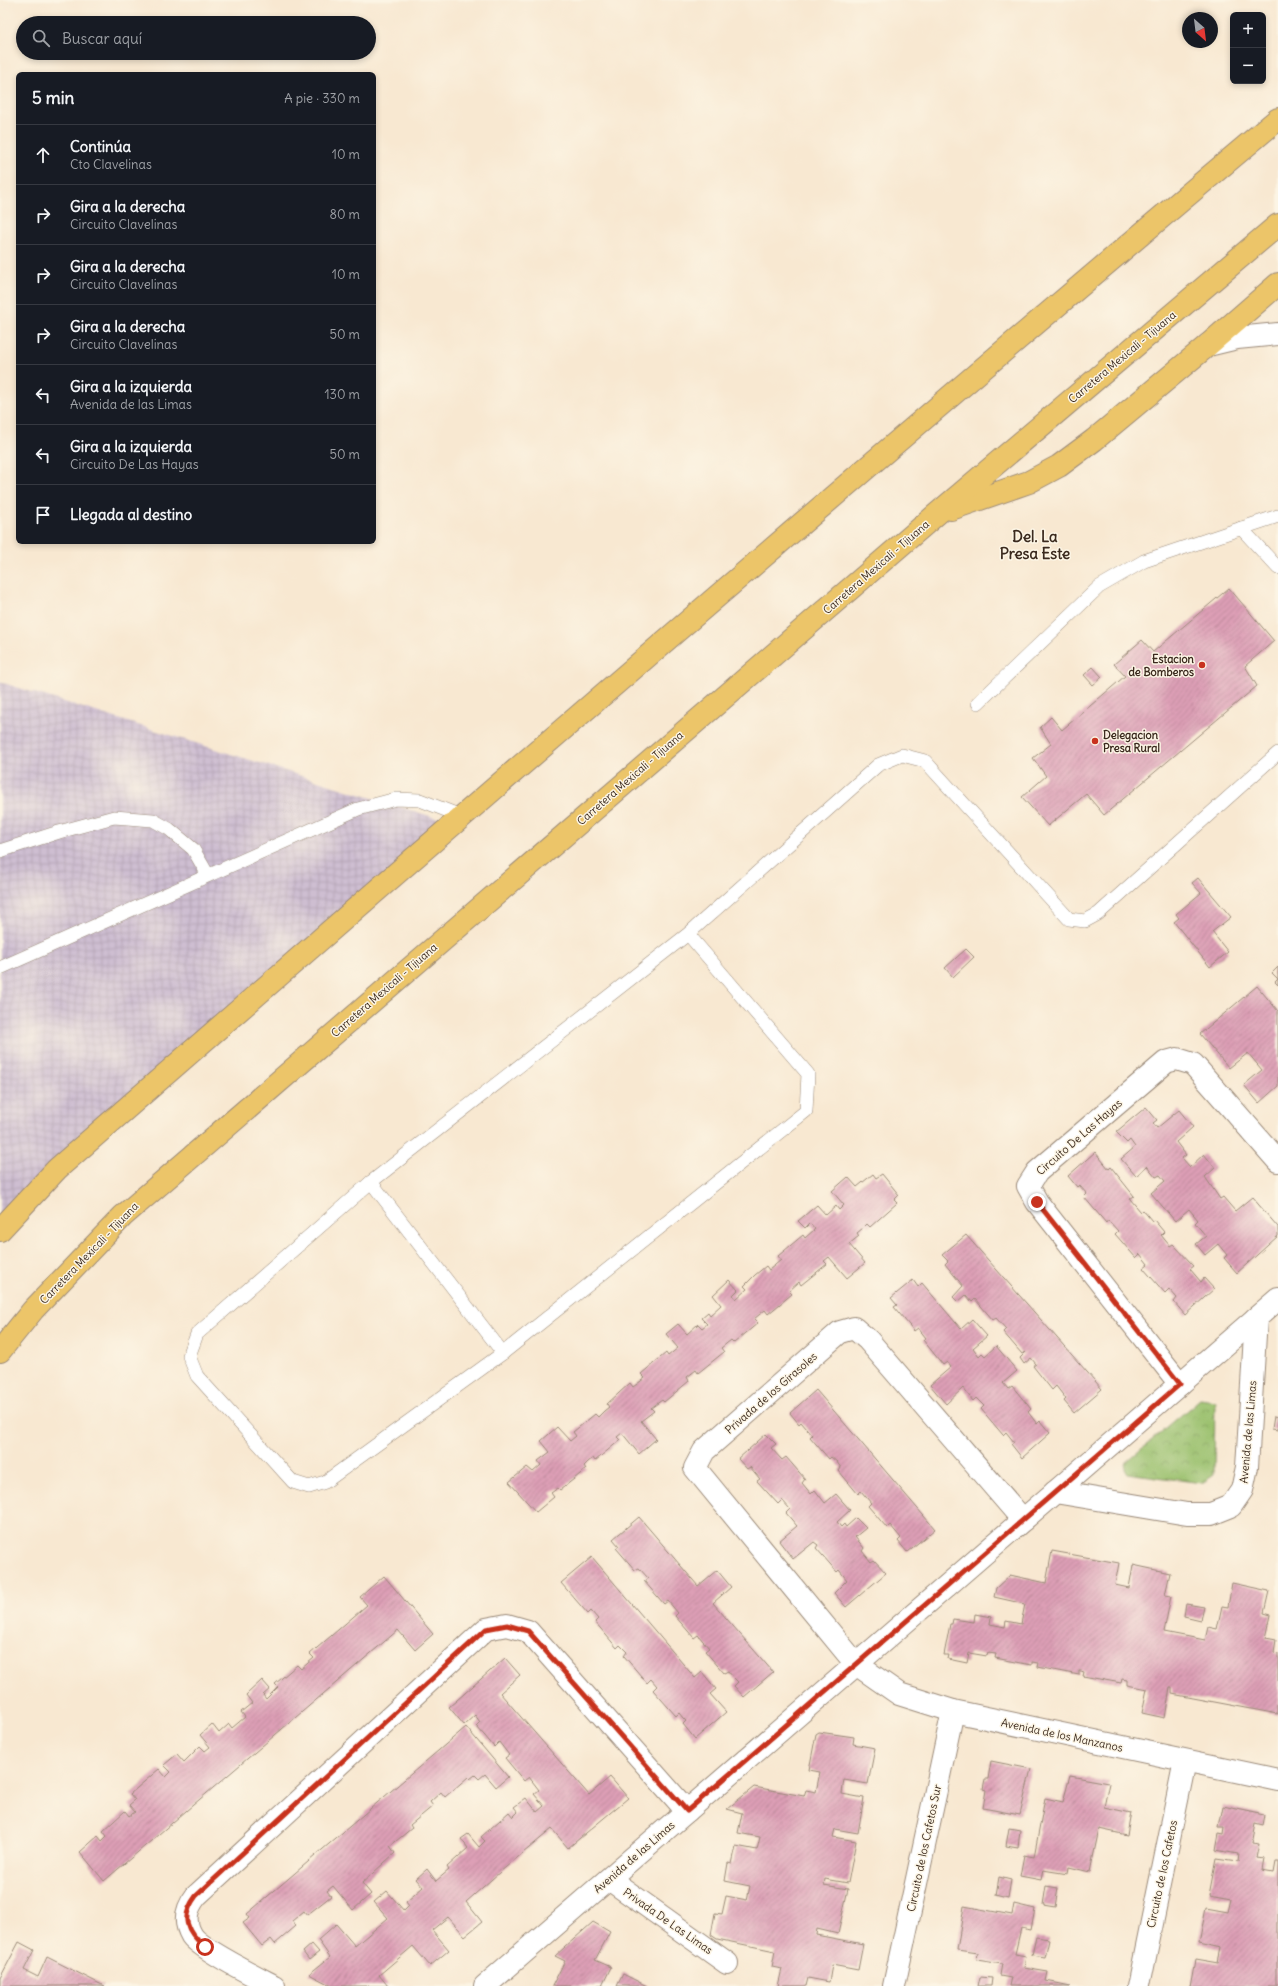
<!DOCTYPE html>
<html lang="es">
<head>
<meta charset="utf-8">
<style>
	:root { --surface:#171b24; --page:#20242c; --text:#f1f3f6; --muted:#9ea1a6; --line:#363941 }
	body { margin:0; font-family:Delius,sans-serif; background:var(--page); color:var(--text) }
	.controls { position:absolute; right:12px; top:12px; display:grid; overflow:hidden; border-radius:6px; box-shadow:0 2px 6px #0003 }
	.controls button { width:36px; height:36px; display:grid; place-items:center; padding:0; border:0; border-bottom:1px solid var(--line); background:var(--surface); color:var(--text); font:20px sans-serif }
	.compass { position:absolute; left:1182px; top:12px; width:36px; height:36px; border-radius:50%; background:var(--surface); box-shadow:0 2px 6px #0003; rotate:152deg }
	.stop { position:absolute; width:12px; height:12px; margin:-9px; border:3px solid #c8321e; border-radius:50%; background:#fff }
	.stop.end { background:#c8321e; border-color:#fff; box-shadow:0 1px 4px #0008 }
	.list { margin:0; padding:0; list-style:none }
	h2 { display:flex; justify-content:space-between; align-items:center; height:52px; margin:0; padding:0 16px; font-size:17px }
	h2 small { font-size:13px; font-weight:400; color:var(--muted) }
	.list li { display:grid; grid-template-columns:26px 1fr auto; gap:12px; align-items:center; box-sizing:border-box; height:60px; padding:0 16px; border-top:1px solid var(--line) }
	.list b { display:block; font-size:15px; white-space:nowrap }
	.list p { margin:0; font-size:13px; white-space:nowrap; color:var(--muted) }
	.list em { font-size:13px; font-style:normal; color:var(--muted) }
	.icon { flex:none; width:22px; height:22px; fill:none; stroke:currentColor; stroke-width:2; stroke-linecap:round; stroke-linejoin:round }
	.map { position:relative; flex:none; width:1278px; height:1986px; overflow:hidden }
	.search { position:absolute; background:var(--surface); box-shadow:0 2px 6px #0003; left:16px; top:16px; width:360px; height:44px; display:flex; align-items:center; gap:10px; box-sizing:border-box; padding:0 14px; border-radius:22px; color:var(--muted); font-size:15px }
	.panel { position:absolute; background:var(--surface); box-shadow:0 2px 6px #0003; left:16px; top:72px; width:360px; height:472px; border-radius:6px }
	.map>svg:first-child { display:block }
</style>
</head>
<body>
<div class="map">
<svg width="1278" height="1986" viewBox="0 0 1278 1986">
	<defs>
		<pattern id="industrial-grid" width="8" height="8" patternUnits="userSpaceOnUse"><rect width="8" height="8" fill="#cebed1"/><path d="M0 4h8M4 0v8" fill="none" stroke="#b2a3b3"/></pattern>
		<pattern id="park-crowns" width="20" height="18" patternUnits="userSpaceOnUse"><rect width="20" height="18" fill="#99c06c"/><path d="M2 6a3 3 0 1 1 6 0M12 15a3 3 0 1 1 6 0" fill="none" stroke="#7e9c58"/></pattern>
		<pattern id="building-hatch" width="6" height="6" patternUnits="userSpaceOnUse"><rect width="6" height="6" fill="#dd9fb6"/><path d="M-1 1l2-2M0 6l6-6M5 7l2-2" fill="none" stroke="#b48293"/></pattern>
	</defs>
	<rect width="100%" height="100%" fill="#fcf5e5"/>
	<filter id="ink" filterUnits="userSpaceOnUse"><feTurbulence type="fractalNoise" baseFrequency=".025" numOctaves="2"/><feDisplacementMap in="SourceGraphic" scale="8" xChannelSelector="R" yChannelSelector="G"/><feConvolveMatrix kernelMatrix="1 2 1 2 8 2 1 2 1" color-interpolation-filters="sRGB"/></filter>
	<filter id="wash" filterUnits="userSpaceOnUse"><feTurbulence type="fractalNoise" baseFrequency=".012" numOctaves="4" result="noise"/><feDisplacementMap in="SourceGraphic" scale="16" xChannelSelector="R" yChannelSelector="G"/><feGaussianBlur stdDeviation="0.9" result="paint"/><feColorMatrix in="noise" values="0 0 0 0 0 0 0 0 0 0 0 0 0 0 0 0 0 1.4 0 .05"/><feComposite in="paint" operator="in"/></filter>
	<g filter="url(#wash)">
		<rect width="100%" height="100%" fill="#f8e8d1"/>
		<!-- industrial -->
		<path fill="url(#industrial-grid)" d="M0,682L449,822L0,1221Z"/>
		<!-- park -->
		<path fill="url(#park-crowns)" stroke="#6a7545" d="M1200,1399L1215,1401L1214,1475L1202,1483L1127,1473L1125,1463Z"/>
		<g id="blocks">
			<!-- building -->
			<g fill="url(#building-hatch)">
				<path d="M1229,588L1274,641L1245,666L1257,686L1104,815L1086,794L1048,826L1022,797L1046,776L1033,758L1051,744L1040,727L1051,717L1062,730L1125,676L1114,664L1142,640L1153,652Z"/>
				<path d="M1093,667L1102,677L1093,685L1084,675Z"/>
				<path d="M1198,878L1231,917L1212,932L1228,952L1210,967L1174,922L1179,918L1176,914L1201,893L1192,883Z"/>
				<path d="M966,949L974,957L953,977L945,968Z"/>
				<path d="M1278,967V985L1275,982L1278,979L1272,973Z"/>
				<path d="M1257,986L1278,1011V1086L1259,1103L1244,1085L1262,1070L1248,1053L1229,1068L1200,1034Z"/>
				<path d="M1146,1107L1157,1120L1153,1123L1157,1128L1179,1110L1193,1127L1176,1142L1186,1155L1182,1158L1190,1167L1204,1154L1215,1168L1205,1177L1220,1199L1223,1197L1235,1211L1252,1197L1278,1227V1236L1237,1273L1224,1258L1227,1255L1218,1244L1205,1255L1196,1244L1206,1236L1195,1223L1198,1220L1189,1209L1175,1221L1151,1193L1165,1181L1160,1175L1156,1177L1147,1166L1136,1176L1121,1159L1135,1147L1130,1140L1127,1143L1116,1132Z"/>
				<path d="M1095,1152L1109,1169L1111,1167L1134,1196L1130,1199L1141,1212L1143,1210L1152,1221L1154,1220L1164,1232L1161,1235L1165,1240L1170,1246L1173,1244L1194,1266L1190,1269L1201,1282L1204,1278L1214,1289L1185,1315L1174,1302L1177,1298L1169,1289L1165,1293L1143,1268L1148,1264L1140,1254L1136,1258L1115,1234L1118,1231L1108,1220L1106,1223L1084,1197L1087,1194L1079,1185L1077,1187L1068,1176Z"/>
				<path d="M873,1174L876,1178L882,1174L899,1195L894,1200L897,1203L870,1227L867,1224L863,1228L857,1233L859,1236L849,1244L865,1263L847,1278L829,1257L824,1261L827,1264L801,1285L799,1282L789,1291L792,1294L768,1314L765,1310L754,1319L758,1323L734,1343L731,1340L721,1348L724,1352L698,1373L696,1370L687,1377L689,1381L664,1402L662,1400L651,1408L654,1411L641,1421L656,1439L639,1454L622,1433L617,1437L620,1440L595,1461L593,1458L588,1462L584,1466L586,1469L574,1479L560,1490L558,1488L551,1493L554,1497L536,1512L509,1482L527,1467L533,1472L541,1465L538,1461L550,1452L541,1441L557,1427L570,1441L576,1436L573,1432L595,1414L598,1417L604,1411L609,1407L607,1404L630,1383L633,1387L645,1378L641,1374L666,1353L668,1356L678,1348L666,1334L678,1324L687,1334L698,1324L702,1328L707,1324L701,1318L708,1312L710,1315L721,1305L713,1295L729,1280L738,1290L733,1295L736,1299L747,1289L744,1286L755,1275L766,1266L769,1270L781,1260L778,1256L803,1235L805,1238L815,1229L810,1223L805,1228L798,1221L817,1205L826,1215L836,1206L839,1210L844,1205L832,1191L848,1177L857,1187Z"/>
				<path d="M966,1235L1102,1389L1074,1413L1064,1401L1066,1399L1056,1386L1052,1390L1033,1366L1036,1364L1031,1358L1024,1364L1020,1358L1026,1352L1022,1354L1003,1332L1006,1329L996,1318L993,1320L975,1299L972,1302L966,1295L958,1302L953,1297L963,1286L945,1264L948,1261L942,1255Z"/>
				<path d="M913,1280L918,1287L922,1283L961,1329L972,1319L987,1336L973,1348L979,1356L982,1353L985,1356L996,1346L1017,1371L1003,1383L1008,1389L1012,1386L1031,1409L1028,1412L1037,1424L1040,1421L1050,1433L1022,1458L1011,1444L1014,1442L1006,1432L1003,1435L981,1409L984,1406L976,1398L973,1401L963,1388L946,1404L930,1385L951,1367L947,1362L943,1365L923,1340L926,1338L918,1328L914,1331L894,1307L897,1305L891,1298Z"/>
				<path d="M816,1390L935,1529L907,1552L898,1541L901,1538L890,1525L887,1528L868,1506L871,1503L861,1491L858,1494L839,1471L841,1468L837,1462L831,1457L829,1459L810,1437L812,1435L801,1422L799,1424L790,1413Z"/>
				<path d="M1274,1416L1278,1417V1430L1272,1429Z"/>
				<path d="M766,1434L776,1444L771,1448L782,1460L786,1457L805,1479L802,1483L811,1494L815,1490L825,1503L836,1494L850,1510L837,1522L841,1527L844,1524L846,1527L856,1518L866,1528L855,1537L864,1548L862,1551L871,1562L874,1560L886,1573L846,1607L834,1593L847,1580L839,1570L837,1572L816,1548L818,1545L814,1542L793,1559L779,1541L797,1526L786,1513L790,1509L782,1500L778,1504L757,1481L760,1479L750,1467L747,1469L738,1459Z"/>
				<path d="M639,1517L698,1586L717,1570L731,1587L713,1603L773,1672L744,1697L734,1686L738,1682L733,1677L728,1671L724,1673L705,1651L709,1648L703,1641L698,1635L694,1638L675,1616L678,1613L668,1601L664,1604L644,1581L648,1578L639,1568L635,1570L616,1548L619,1546L613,1539Z"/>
				<path d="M1052,1551L1119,1563L1115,1585L1129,1588L1133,1565L1170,1573L1165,1595L1171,1596L1164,1632L1205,1640L1208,1627L1217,1629L1222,1606L1228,1607L1232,1583L1269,1591L1264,1613L1271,1615L1266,1638L1276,1640L1274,1652L1278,1653V1714L1172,1694V1688H1170L1165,1718L1142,1713L1147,1689L1127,1685V1680L1122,1679L1121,1683L1083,1676L1084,1672L1081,1671H1079V1675L1058,1671L1038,1667L1039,1663L1032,1662V1665L995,1658L996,1654L988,1653L987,1656L969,1653L967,1663L948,1659L949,1655H944L950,1624H952L953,1619L974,1622L975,1614L991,1617L990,1624L1005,1627L1006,1621L1021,1624L1025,1604L994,1597L996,1588L1010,1575L1046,1583Z"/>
				<path d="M592,1557L695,1678L702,1672L716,1689L710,1694L726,1712L695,1739L683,1724L686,1721L683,1718L679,1713L676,1716L653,1690L657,1686L651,1679L647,1683L624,1656L627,1652L620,1645L617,1648L595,1622L598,1619L591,1611L588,1614L561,1583Z"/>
				<path d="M384,1576L433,1634L415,1650L398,1630L104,1881L80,1852L98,1836L102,1841L107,1836L103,1831L125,1811L129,1816L135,1812L129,1805L135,1800L130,1794L159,1769L166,1777L171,1772L164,1765L177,1754L184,1762L200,1746L205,1751L210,1747L200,1735L212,1724L219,1733L229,1724L232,1728L245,1717L241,1712L252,1703L246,1695L262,1680L270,1689L263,1695L266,1699L278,1687L275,1684L297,1665L301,1669L314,1658L310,1654L367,1605L360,1597Z"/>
				<path d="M1186,1604L1204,1607L1201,1620L1184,1616Z"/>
				<path d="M505,1658L520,1675L500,1693L589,1795L610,1777L628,1798L568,1848L552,1829L500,1872L466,1902L482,1922L465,1936L448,1917L432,1930L449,1950L430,1966L413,1946L379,1975L388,1986H332L309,1974L330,1957L318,1940L336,1924L355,1946L388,1918L374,1902L387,1891L404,1911L409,1906L406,1902L423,1887L416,1879L427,1869L436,1881L449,1870L447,1867L468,1848L461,1839L468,1834L479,1847L485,1841L481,1837L509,1812L513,1817L518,1812L514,1807L526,1798L537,1812L544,1806L534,1794L539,1790L529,1777L524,1781L505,1758L509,1755L499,1742L494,1747L485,1736L476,1726L480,1722L475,1715L464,1725L449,1707Z"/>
				<path d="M466,1727L508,1777L496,1787L485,1774L479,1779L475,1775L470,1779L468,1777L445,1797L441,1792L430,1802L433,1806L410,1825L412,1828L390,1846L395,1853L362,1883L371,1894L353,1910L333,1886L327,1891L331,1896L307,1915L304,1911L292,1921L296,1926L275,1944L271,1939L262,1946L243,1923L250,1918L247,1914Z"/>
				<path d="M819,1732L854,1737L853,1744L875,1748L868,1784L844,1780L843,1785L842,1794L864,1798L858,1833L835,1829L833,1837L856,1841L848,1883L825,1879L824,1885L848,1889L838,1934L817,1929L816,1935L863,1944L858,1970L832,1965L829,1982L808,1978L806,1986H778L782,1969L772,1967L775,1951L717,1939L711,1935L715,1913L722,1914L726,1896L747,1900L750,1886L725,1881L728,1863L732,1864L736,1846L757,1850L760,1837L738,1833L742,1813L727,1809L754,1787L804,1796L806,1790L816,1792L820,1772L809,1770L816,1734Z"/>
				<path d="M991,1761L1031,1769L1020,1815L983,1808L986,1790L983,1789L985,1779H988Z"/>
				<path d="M1070,1776L1109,1783L1104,1807L1131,1813L1127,1835L1099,1829L1090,1872L1069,1867L1068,1874L1043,1870L1041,1880L1020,1876L1024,1855L1034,1857L1045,1798L1063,1802Z"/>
				<path d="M1223,1806L1265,1815L1263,1825L1255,1823L1251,1843L1258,1844L1255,1858L1264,1859L1262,1871L1273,1873L1275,1862H1278V1986H1191L1196,1959L1219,1963L1222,1949L1199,1944L1206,1908L1228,1912L1231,1899L1209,1895L1216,1859L1237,1862L1238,1854L1216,1850L1219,1833L1224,1834L1225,1827H1219Z"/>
				<path d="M1009,1828L1020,1830L1018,1848L1006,1846Z"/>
				<path d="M999,1877L1011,1880L1008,1898L996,1895Z"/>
				<path d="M1046,1886L1058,1888L1055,1907L1043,1905Z"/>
				<path d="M1014,1904L1035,1909L1031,1930L1021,1928L1015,1954L1026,1956L1024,1968L1048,1972L1046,1981L1071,1986H1009L1011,1977L1000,1975L1002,1964L977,1960L978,1953L957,1950L964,1906L1012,1915Z"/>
				<path d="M593,1922L610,1932L595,1960L611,1967L602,1986H552L565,1961L555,1956Z"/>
				<path d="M1036,1937L1049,1939L1045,1957L1032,1955Z"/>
				<path d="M19,1942L34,1950L24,1970L38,1977L47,1957L104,1986H0V1978Z"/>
				<path d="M312,1944L319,1952L309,1960L303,1952Z"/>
				<path d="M623,1974L647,1986H617Z"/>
				<path d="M980,1977L992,1978L991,1986H978Z"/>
			</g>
		</g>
	</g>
	<g filter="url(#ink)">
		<use href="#blocks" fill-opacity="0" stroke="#9a8978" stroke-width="1"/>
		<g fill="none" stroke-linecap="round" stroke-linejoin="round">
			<!-- lane casing -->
			<g stroke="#9a8978" stroke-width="14">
				<g id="lane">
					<path d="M1241,528L1278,568"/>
					<path d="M978,703L1099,587L1144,561L1278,516"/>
					<path d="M0,851L59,832L114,817L153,820L169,829L193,849L208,875"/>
					<path d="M688,934L371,1182L197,1334L189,1356L197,1376L293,1482L309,1487L325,1482L503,1353L806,1111L808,1074L688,934L878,765L902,755L925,761L1069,919L1085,921L1098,914L1278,753"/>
					<path d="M0,968L358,809L396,799L420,800L461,816"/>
					<path d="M371,1182L503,1353"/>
				</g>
			</g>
			<!-- street casing -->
			<g stroke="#9a8978" stroke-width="24">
				<g id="street">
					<path d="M1208,345L1237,338L1278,334"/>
					<path d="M1180,1384L1037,1202L1028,1186L1037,1172L1166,1062L1177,1059L1193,1064L1278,1161"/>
					<path d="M1055,1492L1187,1514H1211L1231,1506L1242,1490L1247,1467L1256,1318"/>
					<path d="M1023,1520L868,1340L854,1328L840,1332L704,1451L695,1468L856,1664L899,1694L953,1711L1278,1780"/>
					<path d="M609,1879L727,1963"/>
					<path d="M274,1986C257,1977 201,1949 192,1936C183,1921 186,1909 196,1896L486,1629L507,1625L528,1631L687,1811"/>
					<path d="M485,1986L1278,1299"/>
					<path d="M894,1986L953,1711"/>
					<path d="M1139,1986L1185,1761"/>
				</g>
			</g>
			<!-- primary casing -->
			<g stroke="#9a8978" stroke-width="24">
				<g id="primary">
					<path d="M951,509L1029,482L1059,466L1094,440L1208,345L1278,284"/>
					<path d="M0,1230L57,1169C461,816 867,464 1278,119"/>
					<path d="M0,1351L33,1310L123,1216L938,513L1278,225"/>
				</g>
			</g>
			<!-- lane -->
			<use href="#lane" stroke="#fff" stroke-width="13"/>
			<!-- street -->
			<use href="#street" stroke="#fff" stroke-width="22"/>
			<!-- primary -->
			<use href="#primary" stroke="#ecc569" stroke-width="22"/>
		</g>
	</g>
	<g fill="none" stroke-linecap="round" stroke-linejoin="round" filter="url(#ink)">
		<!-- route -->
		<path stroke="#c8321e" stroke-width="5" d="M205,1947C186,1931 180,1917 196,1896L486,1629L507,1625L528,1631L687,1811L1180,1384L1037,1202"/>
	</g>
	<!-- markers -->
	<g fill="#c8321e" stroke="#fcf5e5" stroke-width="1.5">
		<circle cx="1202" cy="665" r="4"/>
		<circle cx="1095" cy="741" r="4"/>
	</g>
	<g text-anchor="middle" stroke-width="3" stroke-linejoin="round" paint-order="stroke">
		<!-- street labels -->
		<g font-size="11" fill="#3b2a1e" stroke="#fcf5e5">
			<text transform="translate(1122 357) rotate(-40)" y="4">Carretera Mexicali - Tijuana</text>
			<text transform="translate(876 567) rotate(-41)" y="4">Carretera Mexicali - Tijuana</text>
			<text transform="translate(630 778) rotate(-41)" y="4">Carretera Mexicali - Tijuana</text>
			<text transform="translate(384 990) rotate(-41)" y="4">Carretera Mexicali - Tijuana</text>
			<text transform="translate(1079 1137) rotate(-41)" y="4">Circuito De Las Hayas</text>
			<text transform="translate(89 1253) rotate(-46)" y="4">Carretera Mexicali - Tijuana</text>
			<text transform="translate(771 1393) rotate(-41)" y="4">Privada de los Girasoles</text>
			<text transform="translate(1248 1432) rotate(-85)" y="4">Avenida de las Limas</text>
			<text transform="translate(1062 1735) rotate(12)" y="4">Avenida de los Manzanos</text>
			<text transform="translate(924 1848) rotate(-78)" y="4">Circuito de los Cafetos Sur</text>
			<text transform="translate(634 1857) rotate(-41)" y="4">Avenida de las Limas</text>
			<text transform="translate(1162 1874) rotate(-78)" y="4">Circuito de los Cafetos</text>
			<text transform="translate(668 1921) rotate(35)" y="4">Privada De Las Limas</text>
		</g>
		<!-- poi labels -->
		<g font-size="11" font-weight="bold" fill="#3b2a1e" stroke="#fcf5e5" text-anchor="end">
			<text x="1194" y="663">Estacion<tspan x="1194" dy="13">de Bomberos</tspan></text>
			<text x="1103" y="739" text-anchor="start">Delegacion<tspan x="1103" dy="13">Presa Rural</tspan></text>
		</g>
		<!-- district labels -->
		<g font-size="15" font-weight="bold" fill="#3b2a1e" stroke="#fcf5e5">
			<text x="1035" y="542">Del. La<tspan x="1035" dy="17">Presa Este</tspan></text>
		</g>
	</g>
</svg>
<div class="controls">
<button>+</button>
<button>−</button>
</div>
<svg class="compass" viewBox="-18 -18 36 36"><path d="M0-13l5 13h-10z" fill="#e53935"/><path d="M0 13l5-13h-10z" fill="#9ea1a6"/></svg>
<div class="stop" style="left:205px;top:1947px"></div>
<div class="stop end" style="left:1037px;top:1202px"></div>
<div class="search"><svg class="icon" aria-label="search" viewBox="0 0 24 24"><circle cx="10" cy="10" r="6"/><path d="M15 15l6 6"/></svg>Buscar aquí</div>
<section class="panel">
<h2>5 min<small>A pie · 330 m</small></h2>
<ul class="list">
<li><svg class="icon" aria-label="ahead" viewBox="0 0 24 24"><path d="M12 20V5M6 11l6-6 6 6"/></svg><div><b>Continúa</b><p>Cto Clavelinas</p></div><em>10 m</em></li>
<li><svg class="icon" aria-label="right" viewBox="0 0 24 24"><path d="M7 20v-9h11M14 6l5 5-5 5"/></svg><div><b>Gira a la derecha</b><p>Circuito Clavelinas</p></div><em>80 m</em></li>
<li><svg class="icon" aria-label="right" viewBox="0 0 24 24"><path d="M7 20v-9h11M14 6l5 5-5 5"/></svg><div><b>Gira a la derecha</b><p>Circuito Clavelinas</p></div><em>10 m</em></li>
<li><svg class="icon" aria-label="right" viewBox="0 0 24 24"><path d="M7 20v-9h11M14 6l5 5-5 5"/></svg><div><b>Gira a la derecha</b><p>Circuito Clavelinas</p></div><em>50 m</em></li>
<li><svg class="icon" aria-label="left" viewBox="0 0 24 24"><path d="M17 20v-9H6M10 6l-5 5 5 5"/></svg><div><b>Gira a la izquierda</b><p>Avenida de las Limas</p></div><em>130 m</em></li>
<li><svg class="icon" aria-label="left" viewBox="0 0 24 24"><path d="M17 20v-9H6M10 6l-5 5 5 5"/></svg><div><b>Gira a la izquierda</b><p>Circuito De Las Hayas</p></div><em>50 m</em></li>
<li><svg class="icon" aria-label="arrive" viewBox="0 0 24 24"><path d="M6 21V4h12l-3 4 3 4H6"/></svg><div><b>Llegada al destino</b></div></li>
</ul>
</section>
</div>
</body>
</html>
